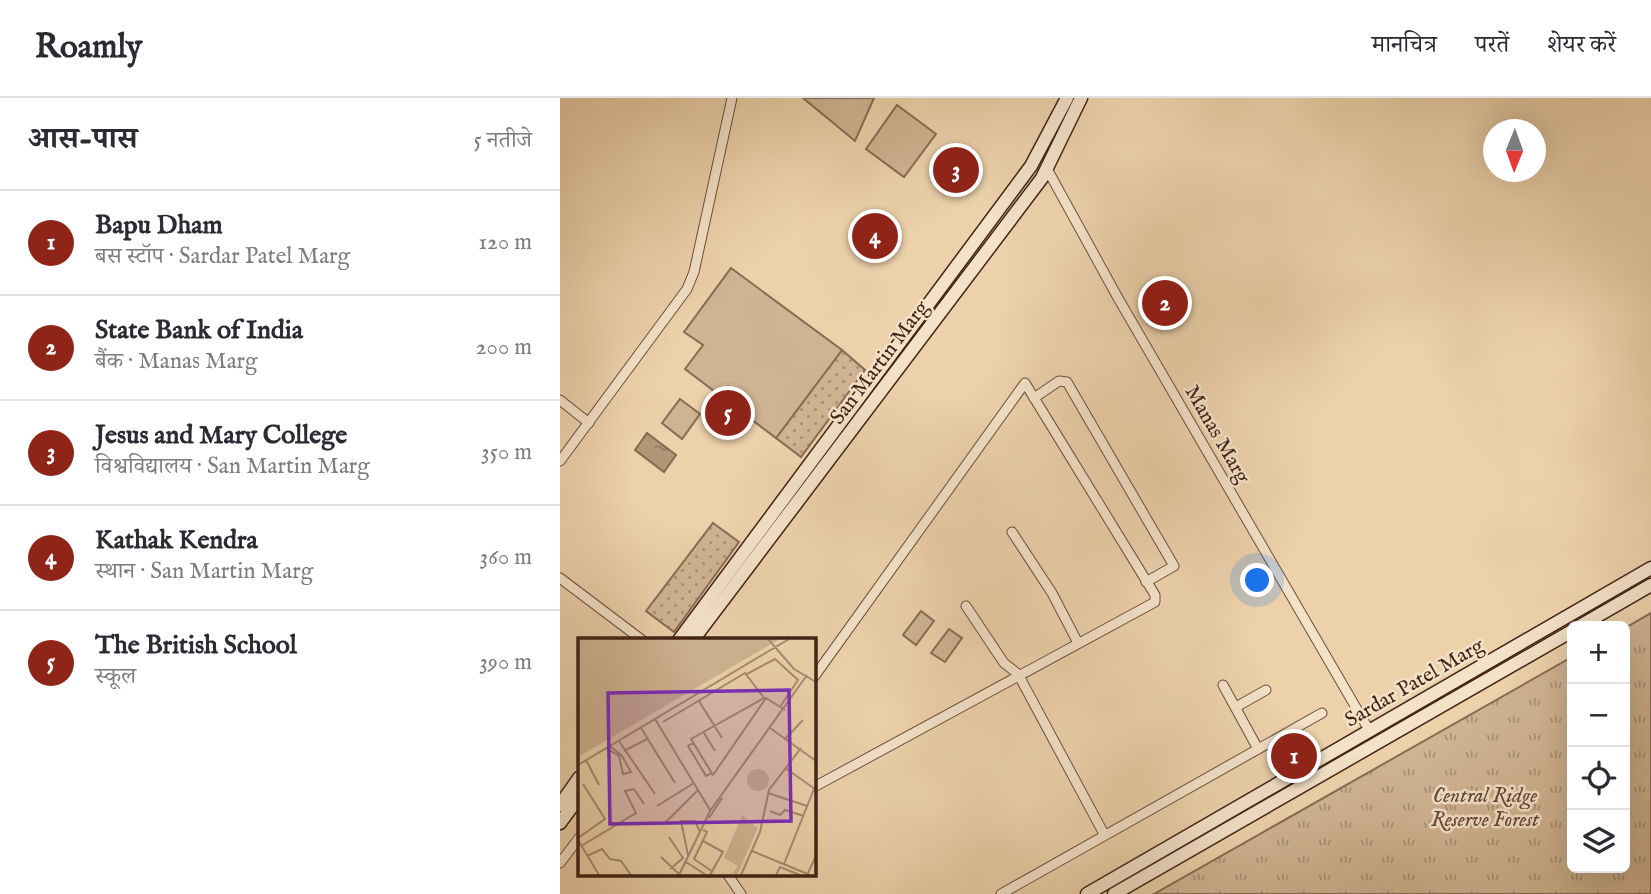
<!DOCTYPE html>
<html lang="hi">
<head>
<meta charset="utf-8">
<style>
	:root { --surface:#fff; --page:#f2f2f3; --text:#2b2b33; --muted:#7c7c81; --line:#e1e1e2; --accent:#8f2418 }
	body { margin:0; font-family:"IM FELL English","Noto Serif Devanagari",serif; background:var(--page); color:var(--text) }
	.controls { position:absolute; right:21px; bottom:21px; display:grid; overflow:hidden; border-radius:10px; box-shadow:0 7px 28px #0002 }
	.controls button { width:63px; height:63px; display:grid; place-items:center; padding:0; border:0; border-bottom:2px solid var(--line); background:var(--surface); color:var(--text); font:35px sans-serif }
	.compass { position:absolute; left:923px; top:21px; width:63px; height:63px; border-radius:50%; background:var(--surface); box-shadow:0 7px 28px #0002; rotate:181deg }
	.you { position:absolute; left:698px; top:483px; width:24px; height:24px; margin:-18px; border:5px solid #fff; border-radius:50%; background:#1a73e8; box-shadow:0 0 0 10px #1a73e833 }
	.badge { display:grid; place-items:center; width:46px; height:46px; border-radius:50%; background:var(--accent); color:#fff; font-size:23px; font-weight:700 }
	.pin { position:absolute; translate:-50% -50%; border:4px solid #fff; box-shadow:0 2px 7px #0006 }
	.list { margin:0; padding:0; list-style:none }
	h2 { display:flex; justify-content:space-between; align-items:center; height:91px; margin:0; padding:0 28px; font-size:30px }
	h2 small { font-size:23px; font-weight:400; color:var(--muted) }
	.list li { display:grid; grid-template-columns:46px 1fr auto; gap:21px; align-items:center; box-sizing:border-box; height:105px; padding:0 28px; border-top:2px solid var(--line) }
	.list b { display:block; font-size:26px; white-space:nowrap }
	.list p { margin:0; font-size:23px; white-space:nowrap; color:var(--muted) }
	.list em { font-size:23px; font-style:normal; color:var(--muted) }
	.icon { flex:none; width:38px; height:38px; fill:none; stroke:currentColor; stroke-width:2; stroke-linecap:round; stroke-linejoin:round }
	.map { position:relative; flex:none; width:1091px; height:796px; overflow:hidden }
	header { display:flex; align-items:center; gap:42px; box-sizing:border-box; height:98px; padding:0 35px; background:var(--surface); border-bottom:2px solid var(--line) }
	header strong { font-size:33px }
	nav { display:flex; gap:38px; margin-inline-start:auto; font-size:24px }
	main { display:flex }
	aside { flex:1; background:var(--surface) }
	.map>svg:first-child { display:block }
</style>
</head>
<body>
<header>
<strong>Roamly</strong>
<nav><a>मानचित्र</a><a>परतें</a><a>शेयर करें</a></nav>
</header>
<main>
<aside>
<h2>आस-पास<small>5 नतीजे</small></h2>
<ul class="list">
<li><span class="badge">1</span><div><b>Bapu Dham</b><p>बस स्टॉप · Sardar Patel Marg</p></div><em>120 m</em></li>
<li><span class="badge">2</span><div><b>State Bank of India</b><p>बैंक · Manas Marg</p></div><em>200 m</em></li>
<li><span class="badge">3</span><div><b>Jesus and Mary College</b><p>विश्वविद्यालय · San Martin Marg</p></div><em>350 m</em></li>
<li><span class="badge">4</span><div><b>Kathak Kendra</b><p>स्थान · San Martin Marg</p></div><em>360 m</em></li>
<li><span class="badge">5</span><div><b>The British School</b><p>स्कूल</p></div><em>390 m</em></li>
</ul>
</aside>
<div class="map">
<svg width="1091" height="796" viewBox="0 0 1091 796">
	<defs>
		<pattern id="grass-dots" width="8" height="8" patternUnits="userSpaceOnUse" patternTransform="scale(1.75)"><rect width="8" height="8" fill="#cfb392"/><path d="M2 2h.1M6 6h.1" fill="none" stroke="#aa9176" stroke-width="1.8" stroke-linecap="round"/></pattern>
		<pattern id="park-tufts" width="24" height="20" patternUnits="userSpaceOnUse" patternTransform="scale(1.75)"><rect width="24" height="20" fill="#cfb392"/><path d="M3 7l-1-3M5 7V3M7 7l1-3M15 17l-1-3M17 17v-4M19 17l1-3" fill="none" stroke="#aa9176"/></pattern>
		<pattern id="water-ripples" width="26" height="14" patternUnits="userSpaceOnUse" patternTransform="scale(1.75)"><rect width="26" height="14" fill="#b29678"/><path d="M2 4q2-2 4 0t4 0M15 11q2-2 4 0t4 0" fill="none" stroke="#927a61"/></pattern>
	</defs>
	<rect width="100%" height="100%" fill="#ecd1ab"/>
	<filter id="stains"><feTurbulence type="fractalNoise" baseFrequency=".00286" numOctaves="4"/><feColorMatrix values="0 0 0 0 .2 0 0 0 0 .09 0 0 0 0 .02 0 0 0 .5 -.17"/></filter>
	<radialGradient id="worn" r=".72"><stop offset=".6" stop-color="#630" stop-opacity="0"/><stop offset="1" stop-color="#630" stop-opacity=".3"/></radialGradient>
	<!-- grass -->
	<g fill="url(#grass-dots)" stroke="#886b54" stroke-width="2">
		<path d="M282,252L305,272L241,359L216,340Z"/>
		<path d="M153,425L179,444L114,534L86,513Z"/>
	</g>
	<!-- park -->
	<path fill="url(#park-tufts)" stroke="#886b54" stroke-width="2" d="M1091,515V796H594L1012,559V770H1065V530Z"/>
	<!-- pitch -->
	<g fill="#cfb392" stroke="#886b54" stroke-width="2">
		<path d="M243,0H314L295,43Z"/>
		<path d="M337,7L376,36L344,79L306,51Z"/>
		<path d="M171,170L282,252L216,340L125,271L143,247L124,234Z"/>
		<path d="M120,301L140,316L122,341L102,325Z"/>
		<path d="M361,513L374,523L356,547L343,537Z"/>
		<path d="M389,531L402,540L385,564L371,555Z"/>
	</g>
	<!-- water -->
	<path fill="url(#water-ripples)" stroke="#856851" stroke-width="2" d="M87,335L116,357L104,374L75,352Z"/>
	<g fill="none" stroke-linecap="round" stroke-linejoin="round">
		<!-- street casing -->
		<g stroke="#6c4e3b" stroke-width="11">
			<g id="street">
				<path d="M486,69L558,200L809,632"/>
				<path d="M474,300L499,283L507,284L614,468L586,484"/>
				<path d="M0,302L29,325"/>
				<path d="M0,363L127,191L134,174L172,0"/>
				<path d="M452,434L492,495L518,545"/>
				<path d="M0,480L82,542"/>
				<path d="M406,508L444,565L458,576L544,736"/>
				<path d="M254,579L465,285L595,497V504L254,689"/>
				<path d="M663,587L698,651"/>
				<path d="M676,609L706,592"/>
				<path d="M0,765L19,740"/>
				<path d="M168,777L181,796"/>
				<path d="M441,796L762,615"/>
			</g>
		</g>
		<!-- secondary casing -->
		<g stroke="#422316" stroke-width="15">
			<g id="secondary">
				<path d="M1020,528L1091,487"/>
				<path d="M119,542L471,68L507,0"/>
				<path d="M133,542L482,80L521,0"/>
				<path d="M0,707L19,680"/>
				<path d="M0,725L19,699"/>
				<path d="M527,796L1091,470"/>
				<path d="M554,796L1012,533"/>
			</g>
		</g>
		<!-- street -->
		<use href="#street" stroke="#f3e1c8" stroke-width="9"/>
		<!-- secondary -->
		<use href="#secondary" stroke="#f3e1c8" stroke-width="12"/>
	</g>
	<g text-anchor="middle" stroke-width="5" stroke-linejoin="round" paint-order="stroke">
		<!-- street labels -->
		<g font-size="21" fill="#422316" stroke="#f3e1c8">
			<text transform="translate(319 264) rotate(-53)" y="7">San Martin Marg</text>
			<text transform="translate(658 336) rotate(60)" y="7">Manas Marg</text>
			<text transform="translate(854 584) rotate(-30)" y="7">Sardar Patel Marg</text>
		</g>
		<!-- park labels -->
		<g font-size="21" font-style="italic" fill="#654735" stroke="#f3e1c8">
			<text x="925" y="704">Central Ridge<tspan x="925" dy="24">Reserve Forest</tspan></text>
		</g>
	</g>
	<!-- overview -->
	<g transform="translate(18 540)">
		<rect width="238" height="238" fill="#ecd1ab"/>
		<path d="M0,1H202L0,119Z" fill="#cfb392"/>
		<path d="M169 142a11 11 0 1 1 22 0a11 11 0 1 1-22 0ZM164,177L180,190L159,237L155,235L160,228L146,220Z" fill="#cfb392"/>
		<path fill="none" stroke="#a88b6f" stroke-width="2" d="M190,1L216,31L238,44M169,36L197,21L220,42L202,69M188,60L135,137L113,101L186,60H188L207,72M121,63L144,100M77,81L132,172M85,84L167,35L186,60M63,90L97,145M192,90L238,123M126,95L137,113M207,101L225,82M41,103L77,156M115,105L110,108L128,138L134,135M28,110L41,118L45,136L53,134L44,118L32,108M46,113L69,101M8,122L21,147M0,127L211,1M207,130L237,151M190,155L229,168M79,168L116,145M192,173L202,177L207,172L226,178M131,180L144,160M87,185L120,152M125,192L129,194L116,221L135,234M91,199L105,220L92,231M0,200L27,181L5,146M0,202L21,237M125,203L145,214L132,237M3,208L58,175L47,153L56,151L66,166M174,213L232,237M110,217L103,183H117L122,194M9,218L24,211L32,221L43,223L53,237M83,219L101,236M108,224L128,237M206,226L238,146M101,237L132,173L229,37M163,237L182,194L191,152L223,110M198,237L202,229L222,237M229,237L238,218"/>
		<path fill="#7b2cbf" fill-opacity="0.15" stroke="#7b2cbf" stroke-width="3.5" d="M211,52L213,183L32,186L30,55Z"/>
		<rect width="238" height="238" fill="none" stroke="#422316" stroke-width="3.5"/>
	</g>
	<rect width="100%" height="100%" filter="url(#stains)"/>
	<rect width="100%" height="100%" fill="url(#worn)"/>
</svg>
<div class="controls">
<button>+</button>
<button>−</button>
<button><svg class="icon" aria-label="locate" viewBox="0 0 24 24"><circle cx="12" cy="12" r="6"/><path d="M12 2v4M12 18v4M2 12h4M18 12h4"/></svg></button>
<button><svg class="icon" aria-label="layers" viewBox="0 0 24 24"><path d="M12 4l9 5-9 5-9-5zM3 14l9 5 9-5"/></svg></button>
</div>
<svg class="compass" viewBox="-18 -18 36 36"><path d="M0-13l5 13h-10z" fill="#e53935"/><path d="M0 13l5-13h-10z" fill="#7c7c81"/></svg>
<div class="you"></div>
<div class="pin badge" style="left:734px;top:658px">1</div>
<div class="pin badge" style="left:605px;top:205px">2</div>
<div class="pin badge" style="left:396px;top:72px">3</div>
<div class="pin badge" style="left:315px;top:138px">4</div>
<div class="pin badge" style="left:168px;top:315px">5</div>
</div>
</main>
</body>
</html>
